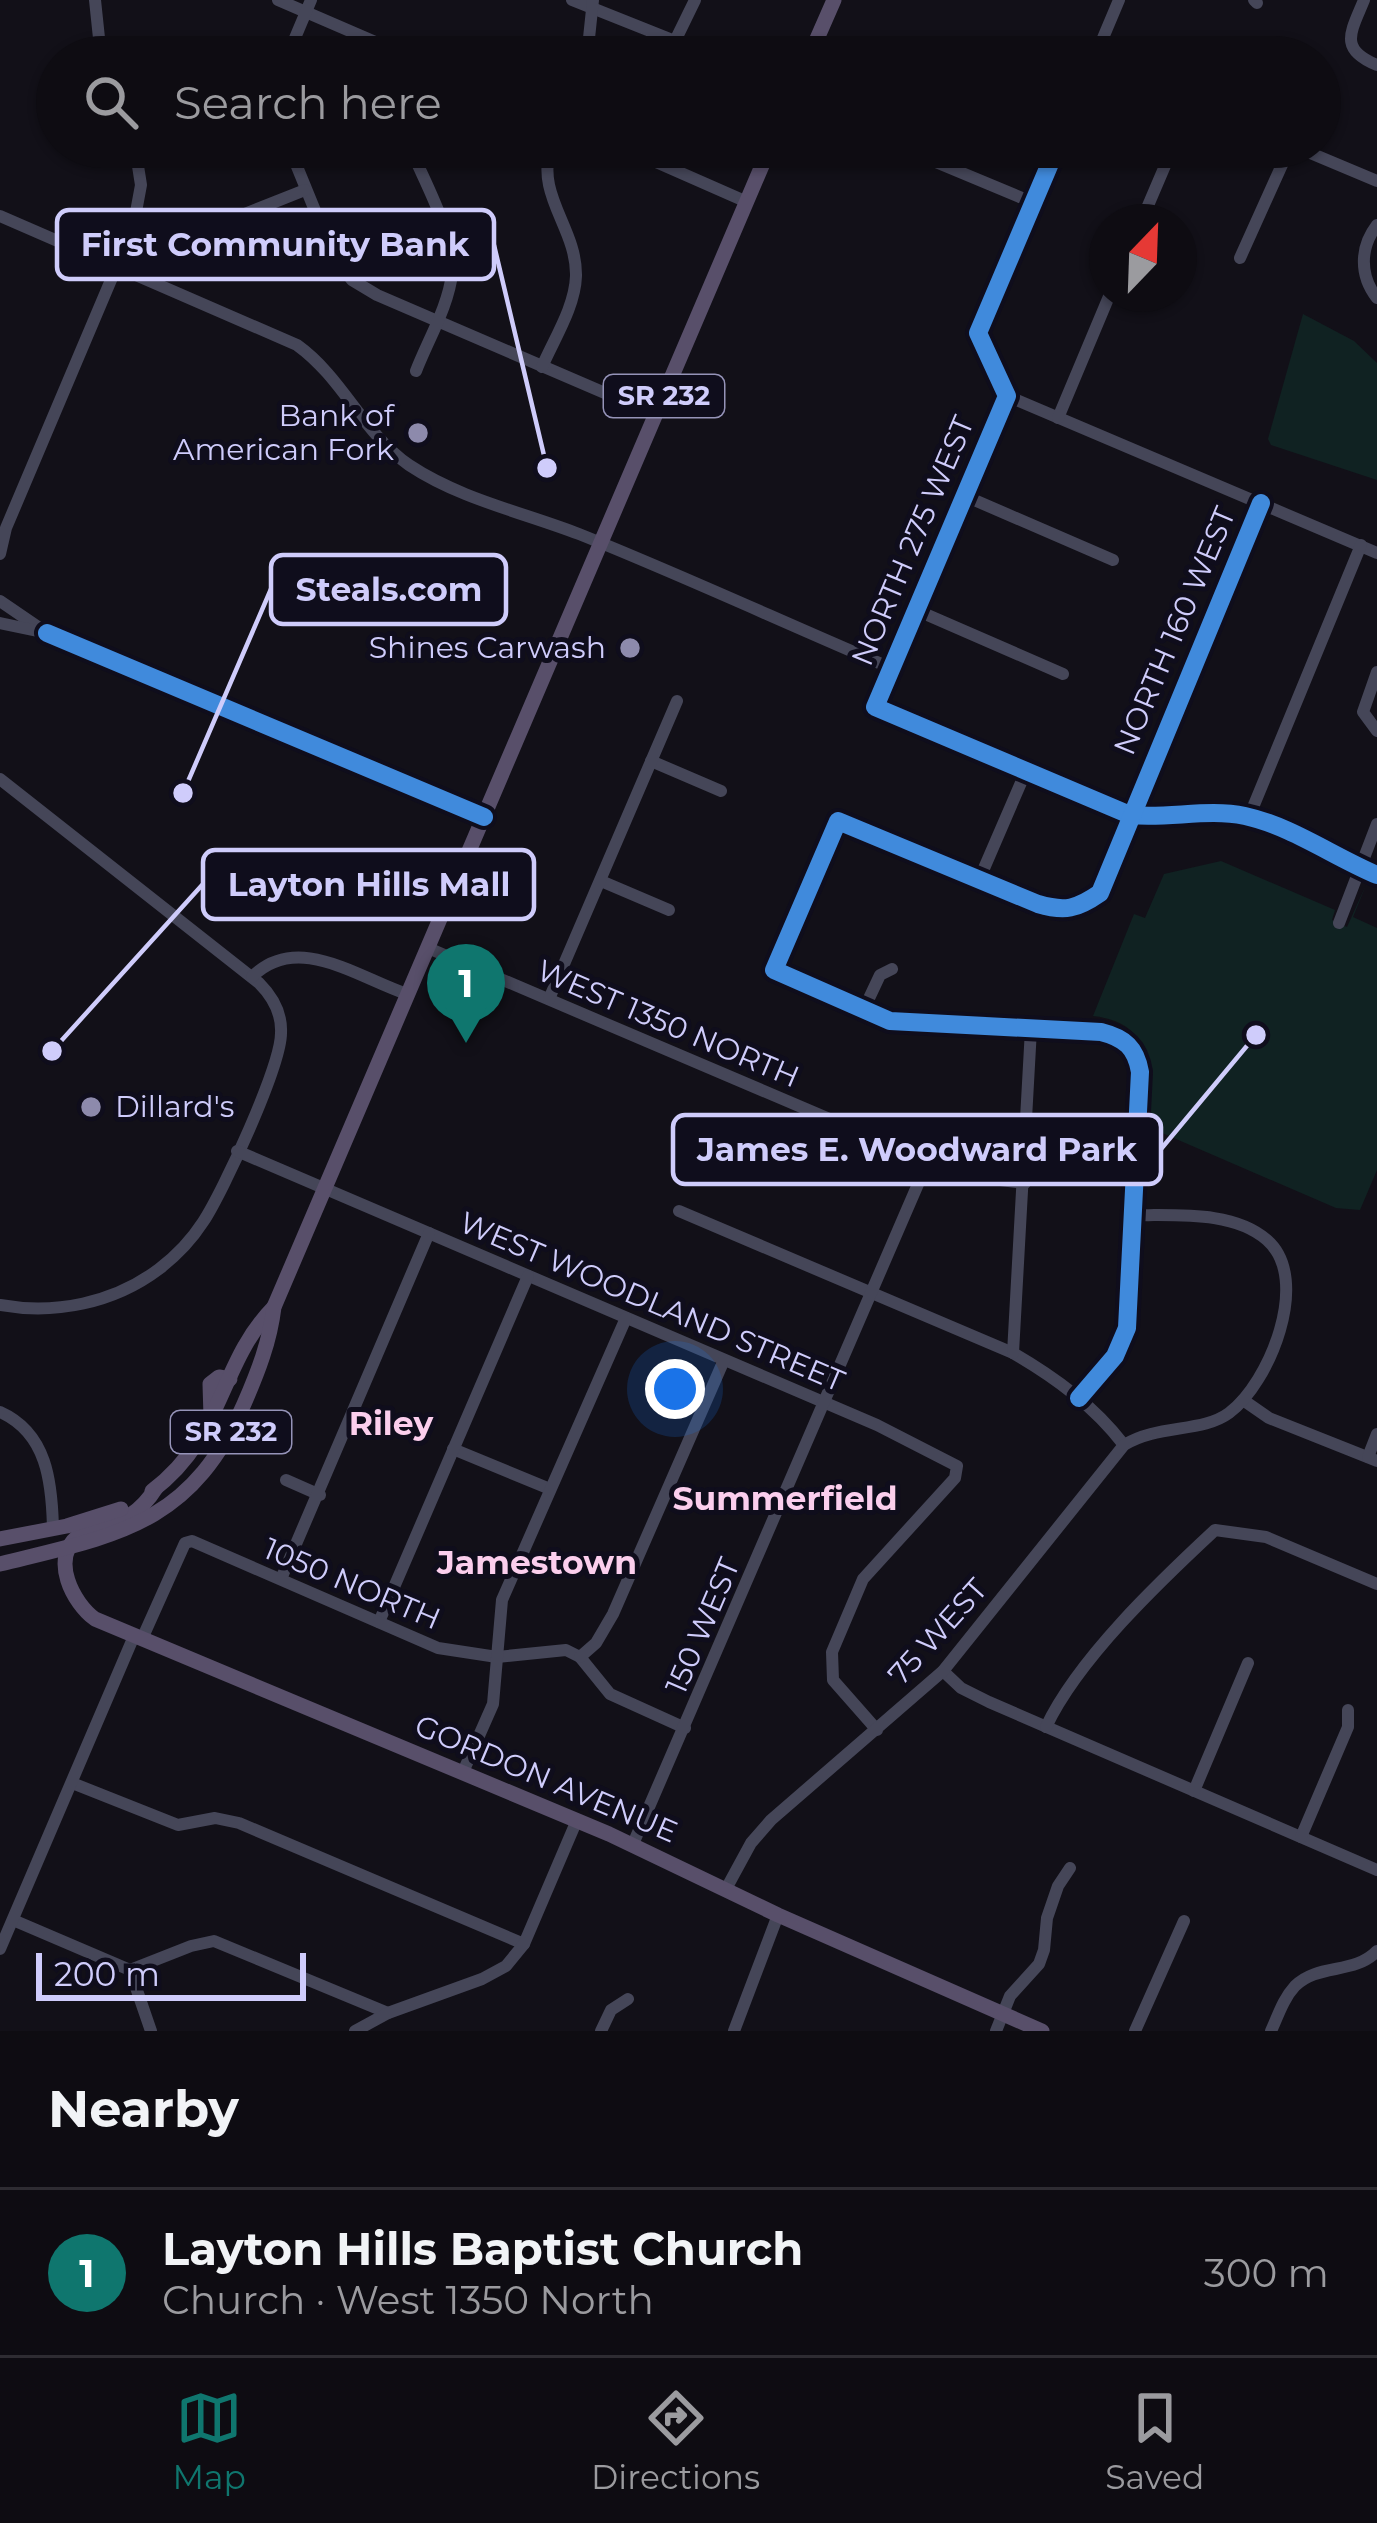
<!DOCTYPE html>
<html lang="en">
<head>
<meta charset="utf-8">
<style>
	:root { --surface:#0e0c12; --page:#1c1a20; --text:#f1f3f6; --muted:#9b9b9f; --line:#2e2c32; --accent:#0f766e }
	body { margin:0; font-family:Montserrat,sans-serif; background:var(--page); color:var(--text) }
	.compass { position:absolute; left:1089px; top:204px; width:108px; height:108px; border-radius:50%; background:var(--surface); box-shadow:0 3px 9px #0004; rotate:23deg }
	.scale { position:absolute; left:36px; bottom:30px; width:270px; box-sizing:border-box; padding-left:12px; border:6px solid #cfccfb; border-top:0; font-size:33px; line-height:42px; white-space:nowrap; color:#cfccfb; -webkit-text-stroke:9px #0f0d1c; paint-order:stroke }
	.you { position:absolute; left:675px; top:1389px; width:42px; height:42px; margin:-30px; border:9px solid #fff; border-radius:50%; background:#1a73e8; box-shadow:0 0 0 18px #1a73e833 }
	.badge { display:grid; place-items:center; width:78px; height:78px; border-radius:50%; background:var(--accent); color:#fff; font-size:39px; font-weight:700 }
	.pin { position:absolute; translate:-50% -99px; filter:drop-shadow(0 3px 6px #0008) }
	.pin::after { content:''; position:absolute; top:63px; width:42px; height:36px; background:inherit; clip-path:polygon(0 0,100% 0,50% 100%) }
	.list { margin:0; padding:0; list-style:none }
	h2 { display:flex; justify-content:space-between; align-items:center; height:156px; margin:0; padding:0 48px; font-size:51px }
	h2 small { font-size:39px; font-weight:400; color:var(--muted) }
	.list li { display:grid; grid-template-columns:78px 1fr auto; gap:36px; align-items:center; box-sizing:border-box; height:168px; padding:0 48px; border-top:3px solid var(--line) }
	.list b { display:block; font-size:45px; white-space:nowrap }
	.list p { margin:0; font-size:39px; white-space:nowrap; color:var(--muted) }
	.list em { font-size:39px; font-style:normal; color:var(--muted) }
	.icon { flex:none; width:66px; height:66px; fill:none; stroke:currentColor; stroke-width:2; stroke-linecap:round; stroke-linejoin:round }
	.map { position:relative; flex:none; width:1377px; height:2031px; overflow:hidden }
	.search { position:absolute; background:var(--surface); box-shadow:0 3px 9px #0004; left:36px; right:36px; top:36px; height:132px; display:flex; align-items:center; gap:30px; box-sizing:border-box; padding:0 42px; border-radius:66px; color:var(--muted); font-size:45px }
	.sheet { height:324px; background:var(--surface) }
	nav { display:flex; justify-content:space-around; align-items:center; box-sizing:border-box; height:168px; border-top:3px solid var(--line); background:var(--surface); font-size:33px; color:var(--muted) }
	nav a { display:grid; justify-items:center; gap:6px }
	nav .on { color:var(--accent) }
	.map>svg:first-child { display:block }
</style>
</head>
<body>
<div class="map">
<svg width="1377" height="2031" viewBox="0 0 1377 2031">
	<rect width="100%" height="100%" fill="#121018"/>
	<!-- green -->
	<g fill="#102222">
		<path d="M1303,314L1354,341L1377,363V480L1271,445L1268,439Z"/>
		<path d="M1221,861L1335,910L1332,920L1347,927L1366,885L1353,917L1377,928V1170L1360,1210L1336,1208L1146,1126C1148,1077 1159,1023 1093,1016L1134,914L1145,918L1164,874Z"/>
	</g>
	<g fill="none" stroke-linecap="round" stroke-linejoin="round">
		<!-- minor -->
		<g stroke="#454658" stroke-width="12">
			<path d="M95,0L101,57"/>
			<path d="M278,0L410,57"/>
			<path d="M572,0L675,41L695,0"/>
			<path d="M1254,0L1257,3"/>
			<path d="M1364,0C1351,32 1338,49 1377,65"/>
			<path d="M287,57L311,0"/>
			<path d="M587,57L593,0"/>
			<path d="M974,57L980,43"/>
			<path d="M1095,57L1119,0"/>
			<path d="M289,147L334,257L352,280L377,295L656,415"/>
			<path d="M410,147C424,181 456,237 452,273C449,305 428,340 416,371"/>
			<path d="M622,147L747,202"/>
			<path d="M936,147L931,160L1034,203"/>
			<path d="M1057,147L978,333L1007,396L875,707L1130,815C1169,819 1208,808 1245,816C1291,826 1334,857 1377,875"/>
			<path d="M1296,147L1377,181"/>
			<path d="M0,216L297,345C343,378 363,433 409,465C460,499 522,512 579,534C684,576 787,624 891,668"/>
			<path d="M1141,222L1173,147"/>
			<path d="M222,223L305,190"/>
			<path d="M1377,225C1360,247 1359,275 1377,298"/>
			<path d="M1240,258L1290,147"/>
			<path d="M542,367C554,339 575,307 576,276C577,228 535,196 551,147"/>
			<path d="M1007,396L1377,553"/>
			<path d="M1058,418L1110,294"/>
			<path d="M965,496L1113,560"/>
			<path d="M0,554L6,528L133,228L141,185L135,147"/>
			<path d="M0,601L41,629"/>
			<path d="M916,610L1063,674"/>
			<path d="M0,623L47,633L484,817"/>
			<path d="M1377,672L1363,712L1377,731"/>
			<path d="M651,761L721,791"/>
			<path d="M0,779L259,983C273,997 282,1013 281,1033C281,1066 223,1192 203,1222C192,1239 176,1256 159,1269C114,1303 55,1315 0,1305"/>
			<path d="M1249,817L1361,545"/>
			<path d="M979,880L1026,771"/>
			<path d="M601,881L669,910"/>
			<path d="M1339,923L1377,824"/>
			<path d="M428,948L928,1161L968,1176L1025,1183"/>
			<path d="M252,977C297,932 357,977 407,994"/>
			<path d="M549,999L677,701"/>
			<path d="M864,1009L880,975L892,969"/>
			<path d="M237,1151L877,1425L957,1466L955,1478L863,1579L832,1652L833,1680L877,1730"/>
			<path d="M679,1211L1013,1353C1056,1378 1094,1406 1124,1445"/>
			<path d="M1013,1353L1031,1029"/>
			<path d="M1079,1398L1115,1356L1127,1328L1140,1072C1136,1048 1125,1038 1101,1032L890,1021L774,970L838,821L1038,904C1065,912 1077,909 1100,893L1261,503"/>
			<path d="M1243,1400L1269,1418L1377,1461"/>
			<path d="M0,1412C47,1433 52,1482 53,1529"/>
			<path d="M453,1449L550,1489"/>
			<path d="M1368,1457L1377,1434"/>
			<path d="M286,1480L320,1495"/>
			<path d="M281,1579L429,1233"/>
			<path d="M379,1622L528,1276"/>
			<path d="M142,1639L185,1543L192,1541L438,1648L497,1657L566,1650L580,1657L610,1694L685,1728"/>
			<path d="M580,1657L596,1643L613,1614L724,1360"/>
			<path d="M943,1671L961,1688L989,1702L1377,1870"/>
			<path d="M1046,1727C1078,1659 1159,1582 1215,1530L1266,1537L1377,1584"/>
			<path d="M463,1772L493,1704L502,1600L626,1318"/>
			<path d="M72,1783L178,1825L215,1818L239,1823L524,1944"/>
			<path d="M1194,1791L1248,1663"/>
			<path d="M1301,1837L1348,1727V1710"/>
			<path d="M633,1844L928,1161"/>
			<path d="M726,1889L751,1843L771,1820L943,1671L1124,1445C1158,1424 1202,1433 1229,1413C1269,1384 1312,1279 1267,1240C1233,1210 1174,1216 1133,1215"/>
			<path d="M13,1920L130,1970L151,2031"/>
			<path d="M0,1949L134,1636"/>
			<path d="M130,1970L191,1946L214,1941L388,2013"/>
			<path d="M355,2031L388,2013L482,1979L506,1966L524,1944L577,1820"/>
			<path d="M601,2031L611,2010L628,1999"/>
			<path d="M734,2031L778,1915"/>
			<path d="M996,2031L1010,1996L1039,1964L1044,1950L1047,1918L1058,1886L1070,1868"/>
			<path d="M1135,2031L1184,1921"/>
			<path d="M1271,2031C1278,2016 1283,1999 1295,1986C1318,1963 1354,1975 1377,1951"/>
		</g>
		<!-- major -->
		<g stroke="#584f6a" stroke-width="15">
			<path d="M809,57L834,0"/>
			<path d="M211,1417L210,1384L219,1377L230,1379"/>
			<path d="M156,1488C141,1512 123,1522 96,1530C91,1531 82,1533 78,1536C50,1559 73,1603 95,1619L609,1834L778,1915L1042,2031"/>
			<path d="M152,1491C225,1436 218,1364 274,1307"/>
			<path d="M0,1539L67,1526L121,1509"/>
			<path d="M0,1564C117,1535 190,1526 244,1404C258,1372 270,1341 274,1307L770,147"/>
		</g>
		<!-- cycleway casing -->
		<g stroke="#0f0d1c" stroke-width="26">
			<g id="cycleway">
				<path d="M1057,147L978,333L1007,396L875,707L1130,815C1169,819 1208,808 1245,816C1291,826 1334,857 1377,875"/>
				<path d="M47,633L484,817"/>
				<path d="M1079,1398L1115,1356L1127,1328L1140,1072C1136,1048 1125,1038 1101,1032L890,1021L774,970L838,821L1038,904C1065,912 1077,909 1100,893L1261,503"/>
			</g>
		</g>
		<!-- cycleway -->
		<use href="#cycleway" stroke="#408adc" stroke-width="18"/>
	</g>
	<!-- markers -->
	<g fill="#8d8aac" stroke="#0f0d1c" stroke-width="4.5">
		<circle cx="418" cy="433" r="12"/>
		<circle cx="630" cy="648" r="12"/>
		<circle cx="91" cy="1107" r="12"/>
	</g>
	<g text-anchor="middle" stroke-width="10" stroke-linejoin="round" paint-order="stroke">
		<!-- shield labels -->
		<g fill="#0f0d1c" stroke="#9593b8" stroke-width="3">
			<rect x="604" y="375" width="120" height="42" rx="9"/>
			<rect x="171" y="1411" width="120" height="42" rx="9"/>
		</g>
		<g font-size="27" font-weight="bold" fill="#cfccfb">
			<text x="664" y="405">SR 232</text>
			<text x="231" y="1441">SR 232</text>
		</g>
		<!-- poi labels -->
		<g font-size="30" fill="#cfccfb" stroke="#0f0d1c" text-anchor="end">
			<text x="394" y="426">Bank of<tspan x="394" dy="34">American Fork</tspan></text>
			<text x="606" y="658">Shines Carwash</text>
			<text x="115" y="1117" text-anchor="start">Dillard's</text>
		</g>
		<!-- street labels -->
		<g font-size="30" fill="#cfccfb" stroke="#0f0d1c">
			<text transform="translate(913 541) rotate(-67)" y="10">NORTH 275 WEST</text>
			<text transform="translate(1175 631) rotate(-67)" y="10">NORTH 160 WEST</text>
			<text transform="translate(668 1024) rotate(23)" y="10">WEST 1350 NORTH</text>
			<text transform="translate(652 1302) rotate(23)" y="10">WEST WOODLAND STREET</text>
			<text transform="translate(352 1584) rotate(23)" y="10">1050 NORTH</text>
			<text transform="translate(703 1626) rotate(-67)" y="10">150 WEST</text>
			<text transform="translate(938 1632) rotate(-48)" y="10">75 WEST</text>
			<text transform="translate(546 1779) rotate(23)" y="10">GORDON AVENUE</text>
		</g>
		<!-- neighbourhood labels -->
		<g font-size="33" font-weight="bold" fill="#fbceed" stroke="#0f0d1c">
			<text x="391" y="1435">Riley</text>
			<text x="785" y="1510">Summerfield</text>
			<text x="537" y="1574">Jamestown</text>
		</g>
	</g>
	<!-- callouts -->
	<path fill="none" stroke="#cfccfb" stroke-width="4.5" d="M547 468L494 245M183 793L271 589M52 1051L203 884M1256 1035L1161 1149"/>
	<g fill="#cfccfb" stroke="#0f0d1c" stroke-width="4.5">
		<circle cx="547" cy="468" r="12"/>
		<circle cx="183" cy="793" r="12"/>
		<circle cx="52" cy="1051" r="12"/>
		<circle cx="1256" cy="1035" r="12"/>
	</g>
	<g fill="#0f0d1c" stroke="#cfccfb" stroke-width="4.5">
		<rect x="57" y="210" width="437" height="69" rx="12"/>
		<rect x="271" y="555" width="235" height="69" rx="12"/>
		<rect x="203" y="850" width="331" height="69" rx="12"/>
		<rect x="673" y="1115" width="488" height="69" rx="12"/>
	</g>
	<g font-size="33" text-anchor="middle" font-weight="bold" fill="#cfccfb">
		<text x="275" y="256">First Community Bank</text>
		<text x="389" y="601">Steals.com</text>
		<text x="369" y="896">Layton Hills Mall</text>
		<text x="917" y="1161">James E. Woodward Park</text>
	</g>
</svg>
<svg class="compass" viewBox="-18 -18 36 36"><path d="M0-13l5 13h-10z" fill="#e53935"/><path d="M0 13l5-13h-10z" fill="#9b9b9f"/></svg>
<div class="scale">200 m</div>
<div class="you"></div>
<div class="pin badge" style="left:466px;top:1043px">1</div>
<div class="search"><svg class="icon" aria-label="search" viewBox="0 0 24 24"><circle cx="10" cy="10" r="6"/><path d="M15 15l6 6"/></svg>Search here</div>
</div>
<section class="sheet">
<h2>Nearby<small></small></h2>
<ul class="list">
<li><span class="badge">1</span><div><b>Layton Hills Baptist Church</b><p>Church · West 1350 North</p></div><em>300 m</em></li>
</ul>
</section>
<nav>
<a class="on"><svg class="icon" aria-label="map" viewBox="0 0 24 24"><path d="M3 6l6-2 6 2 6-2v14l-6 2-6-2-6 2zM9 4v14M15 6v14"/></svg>Map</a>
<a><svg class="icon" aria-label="directions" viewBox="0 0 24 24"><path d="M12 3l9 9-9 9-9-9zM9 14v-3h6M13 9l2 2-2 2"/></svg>Directions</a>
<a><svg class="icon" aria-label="saved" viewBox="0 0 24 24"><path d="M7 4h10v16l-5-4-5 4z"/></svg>Saved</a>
</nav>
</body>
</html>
